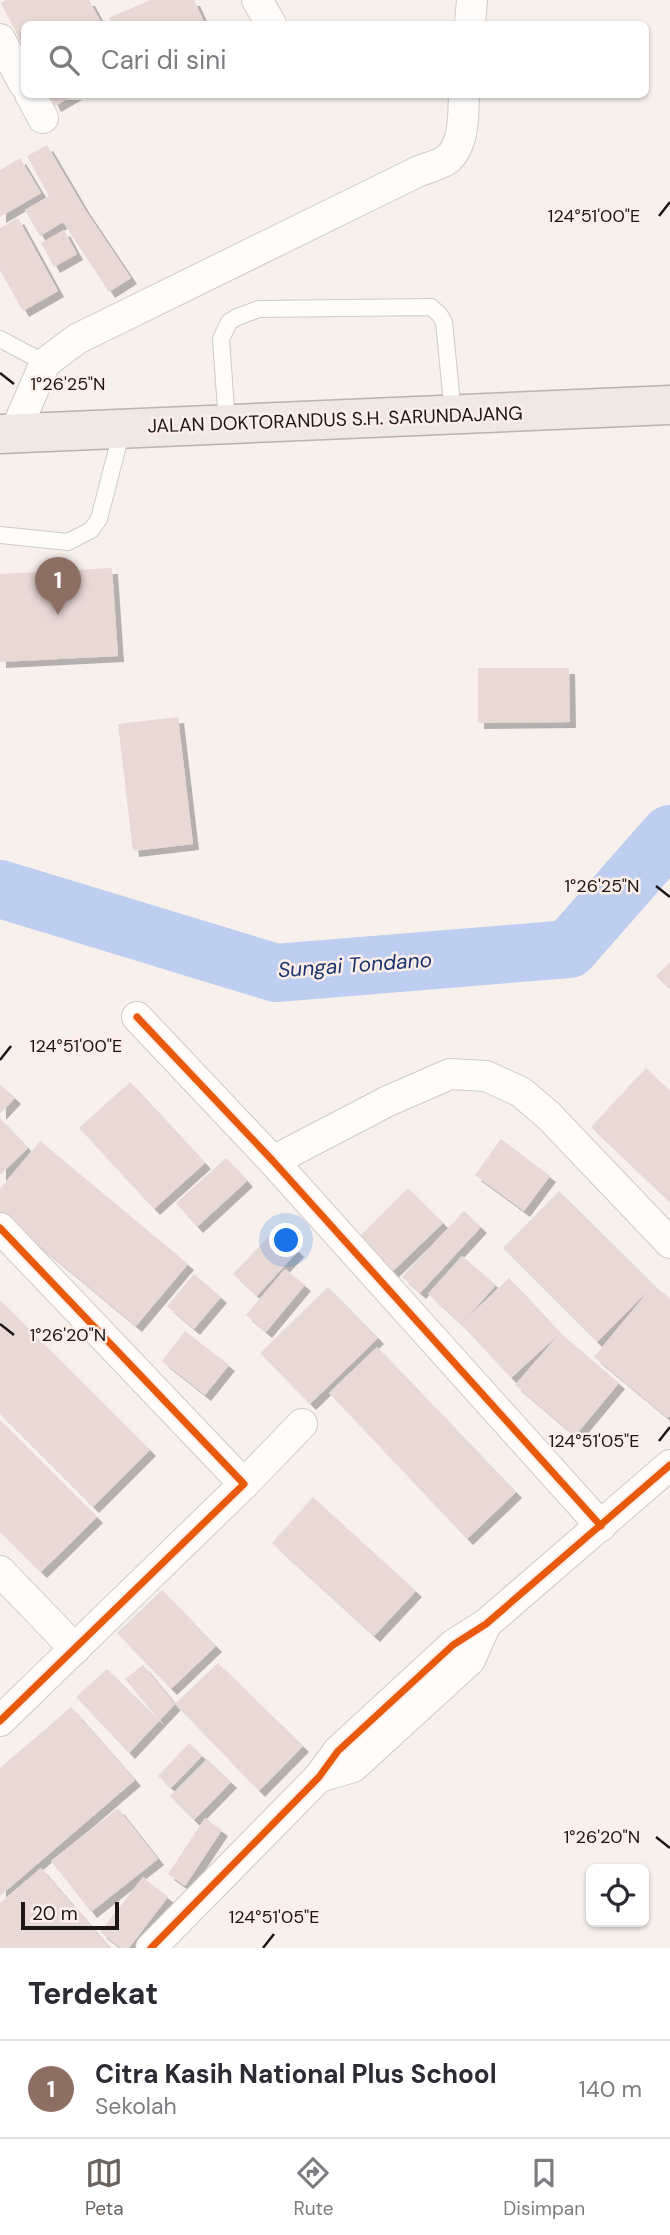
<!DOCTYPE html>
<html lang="id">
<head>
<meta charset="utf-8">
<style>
	:root { --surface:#fff; --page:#f7f7f7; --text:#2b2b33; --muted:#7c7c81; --line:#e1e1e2; --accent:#696360 }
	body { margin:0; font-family:"DM Sans",sans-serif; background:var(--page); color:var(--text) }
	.controls { position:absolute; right:21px; bottom:21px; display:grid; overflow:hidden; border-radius:10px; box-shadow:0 2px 5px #0004 }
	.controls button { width:63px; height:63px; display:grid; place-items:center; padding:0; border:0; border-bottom:2px solid var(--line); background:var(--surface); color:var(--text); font:35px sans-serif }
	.scale { position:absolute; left:21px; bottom:18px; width:98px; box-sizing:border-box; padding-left:7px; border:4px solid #1c1715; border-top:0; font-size:19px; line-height:24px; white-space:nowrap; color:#1c1715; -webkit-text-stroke:5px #fceee8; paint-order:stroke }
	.you { position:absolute; left:287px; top:1241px; width:24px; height:24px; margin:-18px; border:5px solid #fff; border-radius:50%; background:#1a73e8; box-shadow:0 0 0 10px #1a73e833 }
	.badge { display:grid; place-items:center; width:46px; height:46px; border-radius:50%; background:var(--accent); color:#fff; font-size:23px; font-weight:700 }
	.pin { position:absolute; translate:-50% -58px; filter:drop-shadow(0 2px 4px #0008) }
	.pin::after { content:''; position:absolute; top:37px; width:24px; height:21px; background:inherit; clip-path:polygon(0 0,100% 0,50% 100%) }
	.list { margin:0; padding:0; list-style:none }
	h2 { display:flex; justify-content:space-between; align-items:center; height:91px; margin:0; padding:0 28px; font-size:30px }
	h2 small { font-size:23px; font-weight:400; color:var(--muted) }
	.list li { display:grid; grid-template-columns:46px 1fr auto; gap:21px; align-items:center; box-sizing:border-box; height:98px; padding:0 28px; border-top:2px solid var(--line) }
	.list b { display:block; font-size:26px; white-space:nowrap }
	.list p { margin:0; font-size:23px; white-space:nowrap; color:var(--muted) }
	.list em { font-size:23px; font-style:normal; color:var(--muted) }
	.icon { flex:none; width:38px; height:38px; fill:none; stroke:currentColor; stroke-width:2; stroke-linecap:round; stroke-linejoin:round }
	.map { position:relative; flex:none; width:670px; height:1948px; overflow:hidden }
	.search { position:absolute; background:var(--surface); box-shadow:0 2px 5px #0004; left:21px; right:21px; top:21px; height:77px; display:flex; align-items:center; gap:18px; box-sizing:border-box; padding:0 24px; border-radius:10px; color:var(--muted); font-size:26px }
	.sheet { height:189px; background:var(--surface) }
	nav { display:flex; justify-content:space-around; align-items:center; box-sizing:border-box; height:98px; border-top:2px solid var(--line); background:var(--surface); font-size:19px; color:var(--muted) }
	nav a { display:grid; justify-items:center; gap:4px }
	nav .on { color:var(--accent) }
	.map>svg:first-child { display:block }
</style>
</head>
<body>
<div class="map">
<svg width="670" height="1948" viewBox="0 0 670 1948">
	<defs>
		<filter id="shadow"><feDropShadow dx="6" dy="6" stdDeviation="0" flood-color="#0004"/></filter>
	</defs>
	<rect width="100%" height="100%" fill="#f7f0ec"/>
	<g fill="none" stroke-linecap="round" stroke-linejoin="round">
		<!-- river -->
		<path stroke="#bdcef0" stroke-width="58" d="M0,889L276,973L569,949L670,834"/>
	</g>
	<!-- building -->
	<g fill="#e9d9d5" filter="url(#shadow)">
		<path d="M6,0H89L102,24H24V48L1,3Z"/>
		<path d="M150,0H194L205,24H112L109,18Z"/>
		<path d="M49,94H76L55,106Z"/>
		<path d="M47,145L84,208L131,278L109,292L63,222L40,236L25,210L49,196L27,156Z"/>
		<path d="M20,158L41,193L0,217V170Z"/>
		<path d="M18,218L58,291L23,311L0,270V228Z"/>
		<path d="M64,230L77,254L54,267L41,243Z"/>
		<path d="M112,568L118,656L0,662V574Z"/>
		<path d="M478,668H569L570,722L478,723Z"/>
		<path d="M178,717L193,844L133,851L118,724Z"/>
		<path d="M670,962V989L656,976Z"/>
		<path d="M646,1068L670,1091V1202L591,1127Z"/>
		<path d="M130,1082L205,1163L154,1209L79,1128Z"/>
		<path d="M0,1084L15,1098L0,1114Z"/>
		<path d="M0,1118L28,1148L0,1175Z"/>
		<path d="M501,1139L550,1176L524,1211L475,1175Z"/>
		<path d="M40,1141L188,1264L136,1326L0,1213V1189Z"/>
		<path d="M226,1158L247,1181L197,1227L176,1203Z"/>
		<path d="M408,1188L443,1223L392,1272L358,1238Z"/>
		<path d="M559,1191L654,1285L670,1299V1415L668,1418L594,1357L651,1288L597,1342L503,1248Z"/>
		<path d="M464,1211L481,1227L420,1293L402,1277Z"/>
		<path d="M276,1229L298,1251L257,1296L233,1274Z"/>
		<path d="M462,1256L496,1285L465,1320L509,1278L560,1333L619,1383L575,1436L515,1385L560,1333L511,1378L461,1324L428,1294Z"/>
		<path d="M285,1269L305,1285L266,1332L246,1315Z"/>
		<path d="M194,1274L221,1297L194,1329L167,1306Z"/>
		<path d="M328,1287L378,1338L310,1404L260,1353Z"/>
		<path d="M0,1300L150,1450L93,1507L0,1414Z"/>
		<path d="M185,1331L229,1365L205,1395L162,1361Z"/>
		<path d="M377,1347L516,1492L467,1539L329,1393Z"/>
		<path d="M0,1420L97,1517L41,1572L0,1532Z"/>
		<path d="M313,1497L416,1591L374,1636L272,1543Z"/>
		<path d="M162,1590L216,1646L171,1689L117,1633Z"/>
		<path d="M218,1663L303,1746L259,1791L175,1704L129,1753L76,1697L107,1669L159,1720L125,1679L143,1665L175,1704Z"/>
		<path d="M71,1707L135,1780L0,1896V1768Z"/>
		<path d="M189,1743L202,1756L171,1788L158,1776Z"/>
		<path d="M207,1759L231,1782L194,1820L170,1796Z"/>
		<path d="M118,1808L158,1859L91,1912L51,1861Z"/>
		<path d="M205,1818L222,1830L185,1886L168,1874Z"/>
		<path d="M41,1868L110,1948H0V1903Z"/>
		<path d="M143,1877L168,1897L129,1948H121L100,1932Z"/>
	</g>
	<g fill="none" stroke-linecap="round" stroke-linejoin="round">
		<!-- service casing -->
		<g stroke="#d0cbc7" stroke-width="18">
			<g id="service">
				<path d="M0,339L45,363"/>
				<path d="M227,423L221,339L229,322L237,317L259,309L431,307L439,314L444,322L453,414"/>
				<path d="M0,535L68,542L91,530L99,519L122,430"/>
			</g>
		</g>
		<!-- minor casing -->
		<g stroke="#d0cbc7" stroke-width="32">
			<g id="minor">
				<path d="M257,0L271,24"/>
				<path d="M470,24L472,0"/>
				<path d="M0,39L24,84"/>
				<path d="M30,94L43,118"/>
				<path d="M15,432L45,363L77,339L417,172C426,168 440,165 448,159C465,143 463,115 464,94"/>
				<path d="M137,1017L273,1161L601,1526"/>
				<path d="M273,1161L388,1101L450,1074L486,1076L521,1092L549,1116L670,1243"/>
				<path d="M0,1228L244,1484L0,1721"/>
				<path d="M244,1484L302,1424"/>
				<path d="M0,1571L75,1649"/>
				<path d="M319,1777L353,1767L470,1660L486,1624"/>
				<path d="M151,1948L319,1777L338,1751L453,1645L486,1624L670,1465"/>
			</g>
		</g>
		<!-- trunk casing -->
		<g stroke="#bdb1ac" stroke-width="41">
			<path id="trunk" d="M0,434L670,405"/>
		</g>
		<!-- service -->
		<use href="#service" stroke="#fefdfc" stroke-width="16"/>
		<!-- minor -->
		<use href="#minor" stroke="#fefdfc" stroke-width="30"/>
		<!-- trunk -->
		<use href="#trunk" stroke="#f0e8e5" stroke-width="38"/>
		<!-- cycleway casing -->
		<g stroke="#fceee8" stroke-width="11">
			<g id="cycleway">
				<path d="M137,1017L273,1161L601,1526"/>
				<path d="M0,1228L244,1484L0,1721"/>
				<path d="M151,1948L319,1777L338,1751L453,1645L486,1624L670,1465"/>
			</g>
		</g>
		<!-- cycleway -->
		<use href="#cycleway" stroke="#e8590c" stroke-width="7"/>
	</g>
	<!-- ticks -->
	<path fill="none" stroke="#1c1715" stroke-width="2.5" d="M659,216L670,202M0,373L14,384M656,886L670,897M0,1060L11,1046M0,1324L14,1335M659,1441L670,1427M656,1837L670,1848M263,1948L274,1934"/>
	<g text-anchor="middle" stroke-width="5" stroke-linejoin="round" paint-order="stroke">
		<!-- street labels -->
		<g font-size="19" fill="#1c1715" stroke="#fceee8">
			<text transform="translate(335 419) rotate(-2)" y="7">JALAN DOKTORANDUS S.H. SARUNDAJANG</text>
		</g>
		<!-- water labels -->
		<g font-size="21" font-style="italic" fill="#19346f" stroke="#fceee8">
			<text transform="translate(355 965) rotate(-4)" y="7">Sungai Tondano</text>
		</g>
	</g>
	<g font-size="18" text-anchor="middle" fill="#1c1715" stroke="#fceee8" stroke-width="5" stroke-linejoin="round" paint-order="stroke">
		<text x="594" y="222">124°51'00"E</text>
		<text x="68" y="390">1°26'25"N</text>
		<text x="602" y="892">1°26'25"N</text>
		<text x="76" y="1052">124°51'00"E</text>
		<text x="68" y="1341">1°26'20"N</text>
		<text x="594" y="1447">124°51'05"E</text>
		<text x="602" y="1843">1°26'20"N</text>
		<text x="274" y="1923">124°51'05"E</text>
	</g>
</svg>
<div class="controls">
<button><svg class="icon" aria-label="locate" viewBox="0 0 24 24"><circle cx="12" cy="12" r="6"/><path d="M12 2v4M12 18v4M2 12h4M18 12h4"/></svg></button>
</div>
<div class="scale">20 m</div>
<div class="you"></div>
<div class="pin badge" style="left:58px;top:615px;background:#8d6e63">1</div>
<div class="search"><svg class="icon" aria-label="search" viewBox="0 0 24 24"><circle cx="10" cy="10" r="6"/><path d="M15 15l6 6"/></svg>Cari di sini</div>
</div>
<section class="sheet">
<h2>Terdekat<small></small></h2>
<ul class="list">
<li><span class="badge" style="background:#8d6e63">1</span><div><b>Citra Kasih National Plus School</b><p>Sekolah</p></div><em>140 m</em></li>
</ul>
</section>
<nav>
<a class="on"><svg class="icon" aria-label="map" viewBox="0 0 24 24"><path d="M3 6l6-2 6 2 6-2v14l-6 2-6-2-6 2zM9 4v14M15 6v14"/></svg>Peta</a>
<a><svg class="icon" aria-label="directions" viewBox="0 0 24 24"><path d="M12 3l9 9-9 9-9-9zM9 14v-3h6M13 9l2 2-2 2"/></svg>Rute</a>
<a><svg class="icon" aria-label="saved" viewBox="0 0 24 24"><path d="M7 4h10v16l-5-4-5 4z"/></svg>Disimpan</a>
</nav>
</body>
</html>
